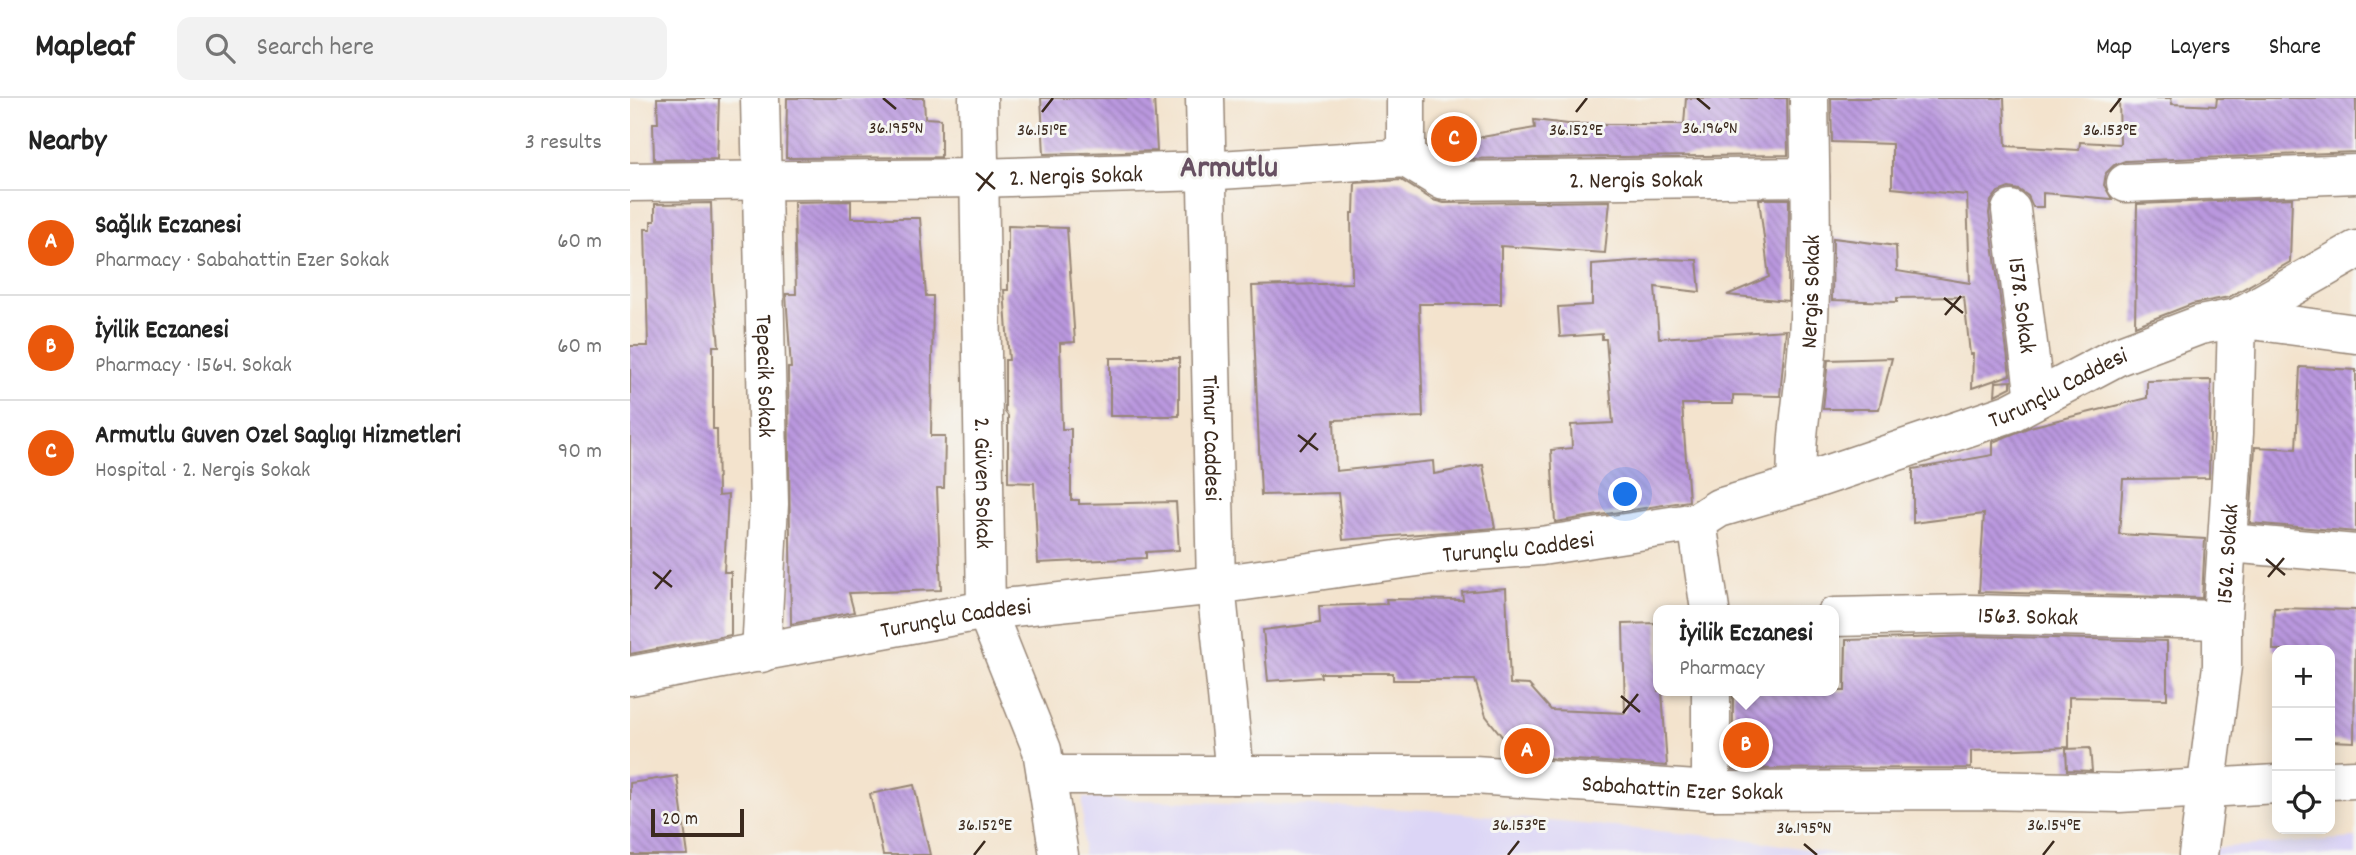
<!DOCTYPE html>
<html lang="en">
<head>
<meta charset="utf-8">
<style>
	:root { --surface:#fff; --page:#f2f2f2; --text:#222; --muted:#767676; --line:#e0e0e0; --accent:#ea580c }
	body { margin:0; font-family:Dekko,sans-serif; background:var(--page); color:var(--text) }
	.controls { position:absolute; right:21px; bottom:21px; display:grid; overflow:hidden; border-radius:14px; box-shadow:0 4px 18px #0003 }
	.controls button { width:63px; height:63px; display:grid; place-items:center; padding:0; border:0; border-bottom:2px solid var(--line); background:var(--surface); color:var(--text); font:35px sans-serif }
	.scale { position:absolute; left:21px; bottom:18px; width:93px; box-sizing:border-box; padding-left:7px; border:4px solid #3b2a1e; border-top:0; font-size:19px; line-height:24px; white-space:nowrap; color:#3b2a1e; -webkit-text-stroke:5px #f6f6f2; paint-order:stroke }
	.you { position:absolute; left:996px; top:397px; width:24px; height:24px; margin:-18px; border:5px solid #fff; border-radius:50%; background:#1a73e8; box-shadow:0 0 0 10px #1a73e833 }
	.badge { display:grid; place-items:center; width:46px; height:46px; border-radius:50%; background:var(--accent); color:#fff; font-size:23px; font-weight:700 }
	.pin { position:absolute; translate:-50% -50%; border:4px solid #fff; box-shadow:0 2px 7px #0006 }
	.popup { position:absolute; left:1023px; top:507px; width:186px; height:91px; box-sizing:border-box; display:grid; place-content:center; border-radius:14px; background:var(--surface); filter:drop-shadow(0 2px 5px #0005); font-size:23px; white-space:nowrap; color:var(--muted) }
	.popup b { font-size:26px; color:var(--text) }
	.popup::after { content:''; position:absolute; left:50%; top:100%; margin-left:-14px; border:14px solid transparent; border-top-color:var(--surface) }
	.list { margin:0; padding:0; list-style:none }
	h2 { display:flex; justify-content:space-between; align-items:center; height:91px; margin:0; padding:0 28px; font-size:30px }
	h2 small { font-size:23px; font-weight:400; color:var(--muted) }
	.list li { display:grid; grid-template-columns:46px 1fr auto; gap:21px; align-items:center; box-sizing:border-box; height:105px; padding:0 28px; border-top:2px solid var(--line) }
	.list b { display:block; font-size:26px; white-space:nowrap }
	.list p { margin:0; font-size:23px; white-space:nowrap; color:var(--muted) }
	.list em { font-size:23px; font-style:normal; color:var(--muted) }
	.icon { flex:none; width:38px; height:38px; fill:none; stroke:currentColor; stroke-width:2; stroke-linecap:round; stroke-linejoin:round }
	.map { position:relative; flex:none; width:1726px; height:757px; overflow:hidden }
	header { display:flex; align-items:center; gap:42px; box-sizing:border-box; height:98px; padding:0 35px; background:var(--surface); border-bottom:2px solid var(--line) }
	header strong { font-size:33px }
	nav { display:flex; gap:38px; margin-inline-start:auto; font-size:24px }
	.search { width:490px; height:63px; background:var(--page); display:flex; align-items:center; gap:18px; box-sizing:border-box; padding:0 24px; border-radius:14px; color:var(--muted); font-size:26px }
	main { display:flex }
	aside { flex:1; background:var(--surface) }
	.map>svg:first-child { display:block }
</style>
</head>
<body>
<header>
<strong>Mapleaf</strong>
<div class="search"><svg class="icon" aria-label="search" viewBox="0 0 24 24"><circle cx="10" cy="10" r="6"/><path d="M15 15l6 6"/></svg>Search here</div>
<nav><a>Map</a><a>Layers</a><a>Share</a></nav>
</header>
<main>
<aside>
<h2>Nearby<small>3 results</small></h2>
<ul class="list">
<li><span class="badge">A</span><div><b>Sağlık Eczanesi</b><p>Pharmacy · Sabahattin Ezer Sokak</p></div><em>60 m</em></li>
<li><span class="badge">B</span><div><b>İyilik Eczanesi</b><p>Pharmacy · 1564. Sokak</p></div><em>60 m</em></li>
<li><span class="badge">C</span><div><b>Armutlu Guven Ozel Saglıgı Hizmetleri</b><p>Hospital · 2. Nergis Sokak</p></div><em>90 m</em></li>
</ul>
</aside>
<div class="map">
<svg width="1726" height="757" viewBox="0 0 1726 757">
	<defs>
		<pattern id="building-back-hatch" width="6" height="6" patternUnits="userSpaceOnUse" patternTransform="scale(1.75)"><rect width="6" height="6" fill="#ba98df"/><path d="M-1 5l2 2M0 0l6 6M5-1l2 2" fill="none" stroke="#987cb4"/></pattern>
	</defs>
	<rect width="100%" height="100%" fill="#f6f6f2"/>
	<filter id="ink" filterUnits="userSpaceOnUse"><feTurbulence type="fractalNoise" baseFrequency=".0143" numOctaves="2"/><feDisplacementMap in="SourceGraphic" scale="14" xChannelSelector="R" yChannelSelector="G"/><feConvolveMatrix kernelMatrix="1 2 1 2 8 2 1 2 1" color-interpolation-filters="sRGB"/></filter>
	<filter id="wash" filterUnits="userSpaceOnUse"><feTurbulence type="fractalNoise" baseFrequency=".00686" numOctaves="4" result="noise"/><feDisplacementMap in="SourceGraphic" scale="28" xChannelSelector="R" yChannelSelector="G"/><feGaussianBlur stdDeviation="1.57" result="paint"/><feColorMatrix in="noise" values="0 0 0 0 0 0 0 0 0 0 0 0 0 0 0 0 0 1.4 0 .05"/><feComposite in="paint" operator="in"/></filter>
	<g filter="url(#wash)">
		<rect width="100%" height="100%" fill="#f3e3cd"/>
		<!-- built -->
		<g fill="#dcd5f6">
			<path d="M453,700L798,712L1115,741L1212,757H453Z"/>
			<path d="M1726,740V757H1581L1582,750Z"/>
		</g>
		<g id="blocks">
			<!-- building -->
			<g fill="url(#building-back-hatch)">
				<path d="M27,0H89L87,61L24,62L23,25H28Z"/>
				<path d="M157,0H294L295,20L311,21V59L156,60Z"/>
				<path d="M411,0H524L527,53L414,56Z"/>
				<path d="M1056,0H1157L1158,57L820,61L798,48L905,30L904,22L938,26H1054Z"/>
				<path d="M1201,0H1374L1376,48L1449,52L1450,44L1490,46L1489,0H1541L1542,6L1586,8L1587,0H1726V54L1495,63L1484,67L1476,75L1474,87L1482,101L1413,95V109H1403L1398,98L1389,92L1379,90L1368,94L1361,103L1359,115L1380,277L1342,290L1343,256H1340L1334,199L1267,200V204L1202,202L1203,140L1266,148L1267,173L1340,185L1337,97L1262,90V46L1202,44Z"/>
				<path d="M771,82L803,102L814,105L980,103L975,155L871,148V206H789L793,319L704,322L706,373L803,363L804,376L853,367L865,430L713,442L708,395L631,397L622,188L722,185L721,115H724L725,85Z"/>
				<path d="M1662,100L1660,164L1599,199L1562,206L1505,228L1507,106Z"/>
				<path d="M1129,101H1159L1158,203L1097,197L1139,179Z"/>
				<path d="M221,103V120H290L296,198H303L301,338H315L314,390H307L311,492L219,495L224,514L161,526L158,270H161L156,196H166L164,104Z"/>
				<path d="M81,105L83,185L89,248H83V331H87L88,398L98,397L94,474H101V537L0,556V248H18L15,131H21V123H25V106Z"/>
				<path d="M378,128L437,130L445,244L430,245L432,331H441V402H449V406L546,404L549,452L516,454V460L408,465L404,385L378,384V318L375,314V262H379L374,192H378Z"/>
				<path d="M1031,161L1067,162L1070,194L1025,189L1029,240L1156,232L1150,298L1103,297V306H1052L1059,403L925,424L921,352L942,350L941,327L983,325L976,241H972V236L930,239L928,209L962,207V166Z"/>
				<rect x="480" y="260" width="69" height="58"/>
				<path d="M1262,260L1249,311H1193L1198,262Z"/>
				<path d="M1670,269L1726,272V434L1620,425L1625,349L1666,351Z"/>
				<path d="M1581,282L1579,380L1493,381L1489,436L1575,441L1572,500L1349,494L1354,416L1283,425V371L1363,357V344L1400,329L1517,300V283Z"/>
				<path d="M1381,283V289L1365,297L1366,284Z"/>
				<path d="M876,490L880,586L899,587L921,612L995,615L993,526L1028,525V593H1032L1037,668L898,659L874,641L856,618L845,582H763V575H690L691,579L638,583L633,532L690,525L689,508L757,506L756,501L833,502L832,494Z"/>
				<path d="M1644,510L1726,512L1724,644L1700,643V552H1643Z"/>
				<path d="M1345,538L1537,543V601L1439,599V649L1341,653V670L1103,671V593H1215L1216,542Z"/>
				<path d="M1460,650L1462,673L1437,672L1436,651Z"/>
				<path d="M47,678L58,757H0V685Z"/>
				<path d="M284,687L300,757H253L240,696Z"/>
			</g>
		</g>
	</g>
	<g filter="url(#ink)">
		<use href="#blocks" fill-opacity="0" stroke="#978676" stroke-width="2"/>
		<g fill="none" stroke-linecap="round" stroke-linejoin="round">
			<!-- minor casing -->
			<g stroke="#978676" stroke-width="41">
				<g id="minor">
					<path id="s1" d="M130,0L139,406L131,555"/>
					<path id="s2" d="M348,0L356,512L412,652L429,757"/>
					<path id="s3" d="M575,0L586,487L605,677"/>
					<path d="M776,0V60"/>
					<path id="s4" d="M0,84L348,80L574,73L776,60L814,83L1180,79"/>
					<path d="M1496,85L1726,76"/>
					<path id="s5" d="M1381,112L1405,301"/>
					<path id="s6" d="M1167,387C1164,337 1176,289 1178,239C1183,159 1180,80 1179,0"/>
					<path d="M1067,424L1080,512"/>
					<path d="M1599,445L1726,456"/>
					<path id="s7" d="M1204,519L1340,516L1592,522"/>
					<path id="s8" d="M0,578L356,512L586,487L809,456L911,448L1067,424L1089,410L1167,387L1380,315L1488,258L1570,227L1607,220L1726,152"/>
					<path id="s9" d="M416,677H844L1081,693L1351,692L1489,695L1647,686"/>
					<path d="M1700,682L1726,681"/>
					<path d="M1081,693V593"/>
					<path id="s10" d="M1568,757L1592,568V522L1604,335L1607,220L1726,236"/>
				</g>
			</g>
			<!-- minor -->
			<use href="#minor" stroke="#fff" stroke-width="38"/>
		</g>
	</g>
	<!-- ticks -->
	<path fill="none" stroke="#3b2a1e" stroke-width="2.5" d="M253,0L266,11M1067,0L1080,11M412,14L423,0M946,14L957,0M1480,14L1491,0M346,75L365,91M348,93L363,74M1314,200L1333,215M1315,217L1331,198M668,337L688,352M670,354L686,335M1636,461L1655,477M23,474L42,489M1638,479L1654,460M25,491L41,472M991,598L1010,614M993,615L1008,596M1174,746L1187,757M344,757L355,743M878,757L889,743M1413,757L1424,743"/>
	<g text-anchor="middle" stroke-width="6" stroke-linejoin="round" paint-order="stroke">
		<!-- street labels -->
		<g font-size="24" fill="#3b2a1e" stroke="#f6f6f2">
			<text dy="8" stroke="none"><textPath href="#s4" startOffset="446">2. Nergis Sokak</textPath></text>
			<text dy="8" stroke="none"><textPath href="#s4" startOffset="1013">2. Nergis Sokak</textPath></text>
			<text dy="8" stroke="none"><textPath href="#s6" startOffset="194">Nergis Sokak</textPath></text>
			<text dy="8" stroke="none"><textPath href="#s5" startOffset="96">1578. Sokak</textPath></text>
			<text dy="8" stroke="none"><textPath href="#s1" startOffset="278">Tepecik Sokak</textPath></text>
			<text dy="8" stroke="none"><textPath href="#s8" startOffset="1465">Turunçlu Caddesi</textPath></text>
			<text dy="8" stroke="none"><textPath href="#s3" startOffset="340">Timur Caddesi</textPath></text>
			<text dy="8" stroke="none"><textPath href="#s2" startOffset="385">2. Güven Sokak</textPath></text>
			<text dy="8" stroke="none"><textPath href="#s8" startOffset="898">Turunçlu Caddesi</textPath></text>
			<text dy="8" stroke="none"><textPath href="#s10" startOffset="303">1562. Sokak</textPath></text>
			<text dy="8" stroke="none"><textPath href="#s7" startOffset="194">1563. Sokak</textPath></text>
			<text dy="8" stroke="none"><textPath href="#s8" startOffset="331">Turunçlu Caddesi</textPath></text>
			<text dy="8" stroke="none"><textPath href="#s9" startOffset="637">Sabahattin Ezer Sokak</textPath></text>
		</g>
		<!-- district labels -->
		<g font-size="32" font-weight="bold" fill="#675062" stroke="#f6f6f2">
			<text x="599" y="78">Armutlu</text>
		</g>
	</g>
	<g font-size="18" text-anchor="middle" fill="#3b2a1e" stroke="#f6f6f2" stroke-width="6" stroke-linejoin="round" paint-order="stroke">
		<text x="266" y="35">36.195°N</text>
		<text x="1080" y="35">36.196°N</text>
		<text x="412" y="37">36.151°E</text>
		<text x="946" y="37">36.152°E</text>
		<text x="1480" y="37">36.153°E</text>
		<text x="355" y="732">36.152°E</text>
		<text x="889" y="732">36.153°E</text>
		<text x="1424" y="732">36.154°E</text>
		<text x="1174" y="735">36.195°N</text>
	</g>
</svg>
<div class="controls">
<button>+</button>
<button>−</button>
<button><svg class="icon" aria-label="locate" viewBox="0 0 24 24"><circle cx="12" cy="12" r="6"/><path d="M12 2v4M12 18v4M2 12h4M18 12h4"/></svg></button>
</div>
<div class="scale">20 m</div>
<div class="you"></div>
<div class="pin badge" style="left:897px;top:653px">A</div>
<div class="pin badge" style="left:1116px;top:647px">B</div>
<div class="popup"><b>İyilik Eczanesi</b>Pharmacy</div>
<div class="pin badge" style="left:824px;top:41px">C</div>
</div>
</main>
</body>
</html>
